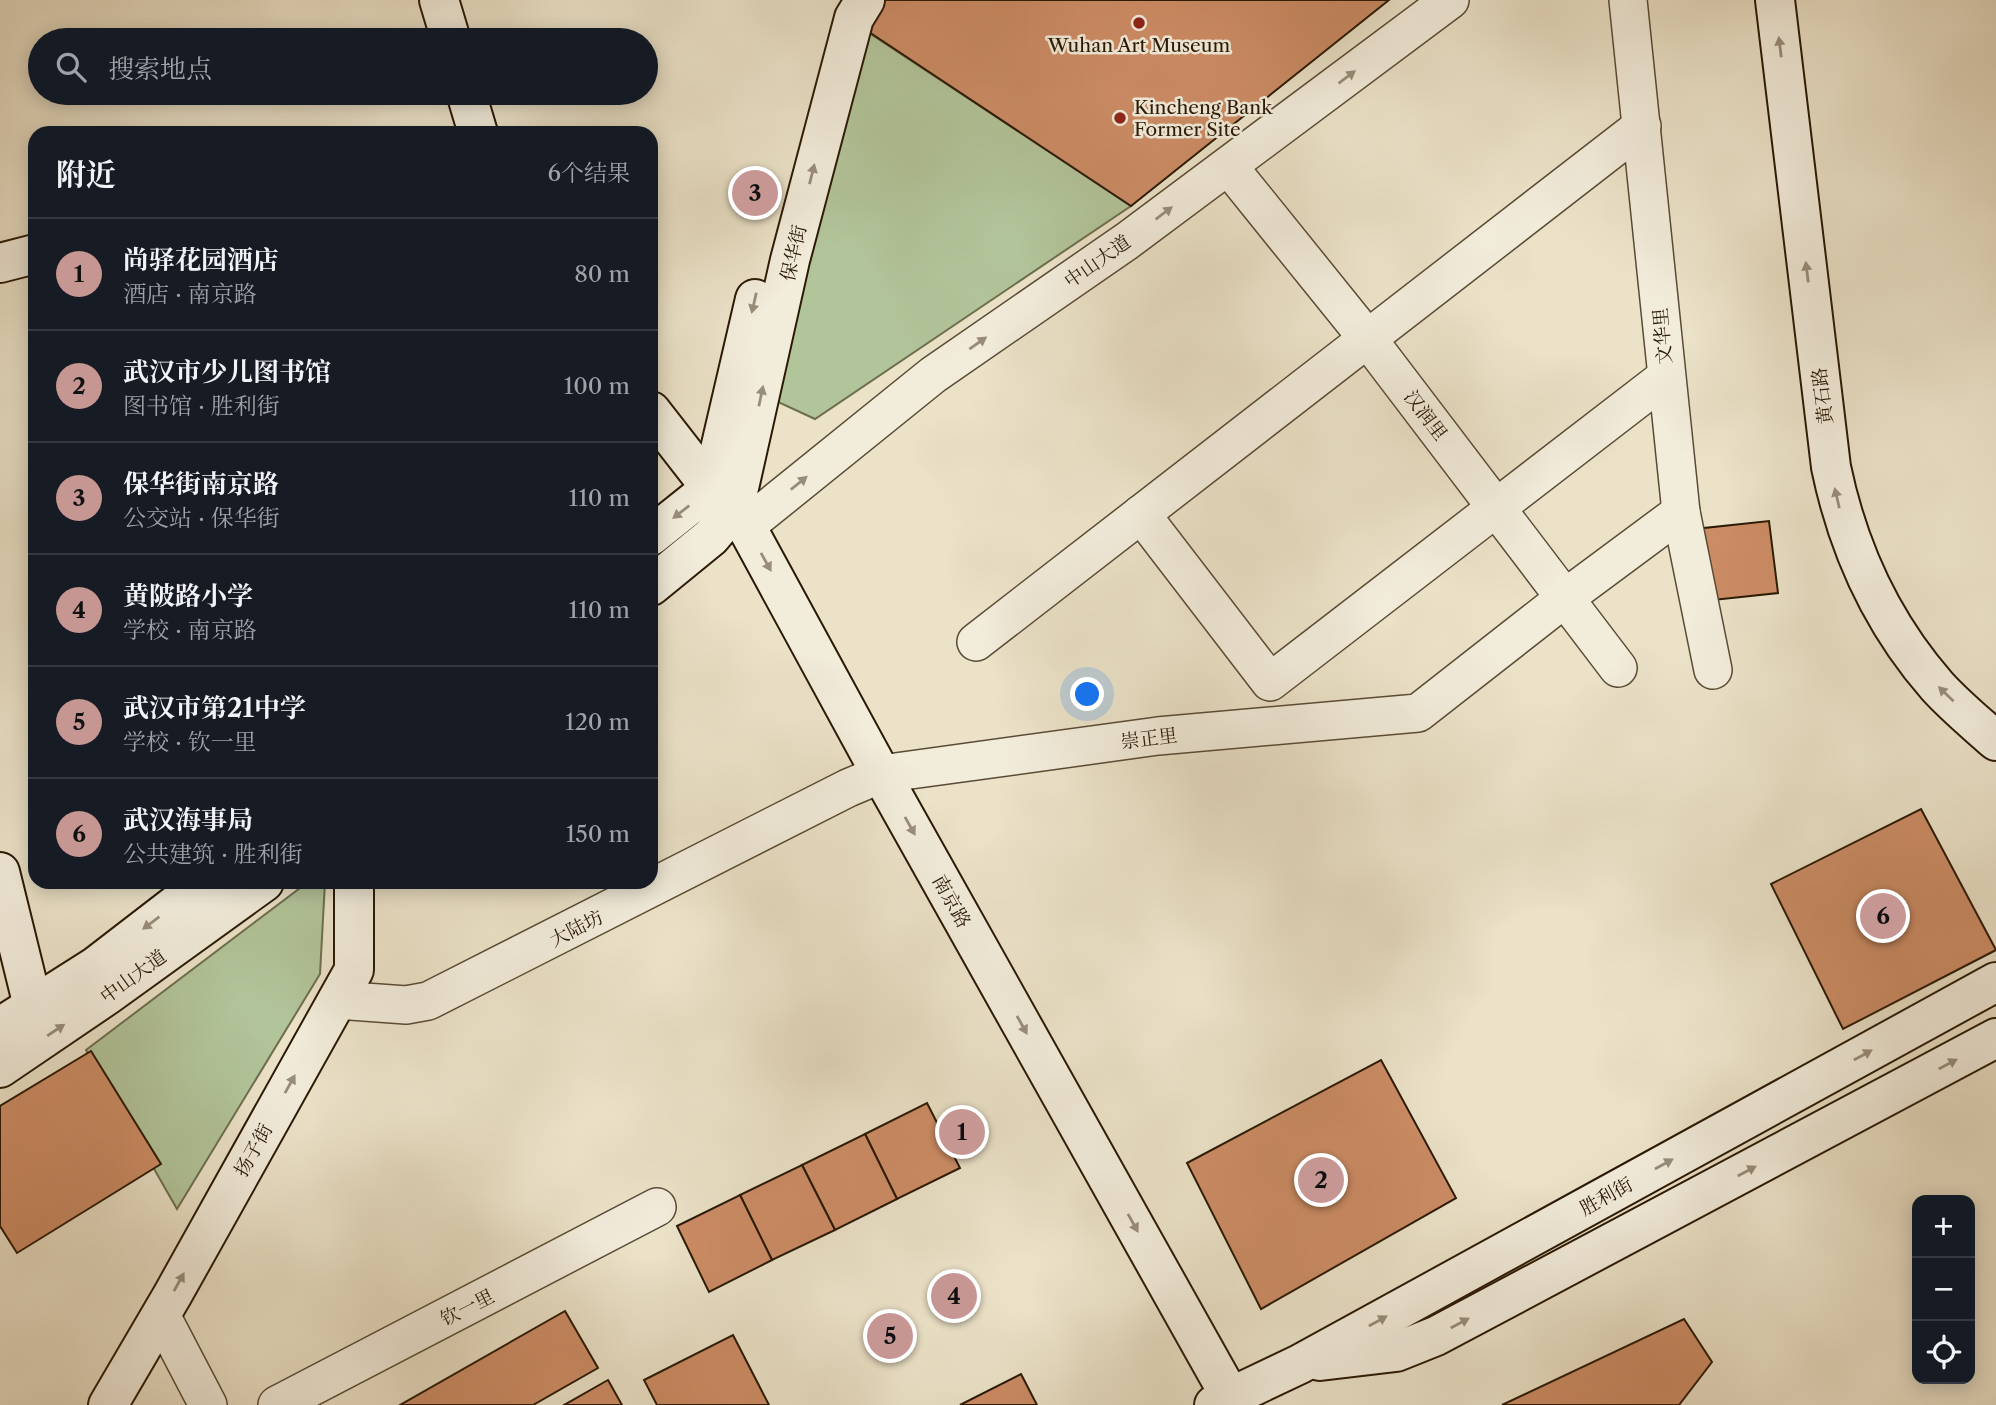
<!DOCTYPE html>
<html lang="zh">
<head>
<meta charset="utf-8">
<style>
	:root { --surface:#171b24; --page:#20242c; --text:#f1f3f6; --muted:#9ea1a6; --line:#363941; --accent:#c59692 }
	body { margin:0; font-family:"Libre Caslon Text","Noto Serif SC",serif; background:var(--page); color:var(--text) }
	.controls { position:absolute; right:21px; bottom:21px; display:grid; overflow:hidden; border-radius:14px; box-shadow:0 4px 18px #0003 }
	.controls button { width:63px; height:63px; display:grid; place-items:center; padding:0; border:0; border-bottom:2px solid var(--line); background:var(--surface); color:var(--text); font:35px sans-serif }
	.you { position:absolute; left:1088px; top:695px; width:24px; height:24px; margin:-18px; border:5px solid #fff; border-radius:50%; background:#1a73e8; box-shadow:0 0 0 10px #1a73e833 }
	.badge { display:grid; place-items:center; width:46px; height:46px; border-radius:50%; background:var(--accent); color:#111; font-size:23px; font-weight:700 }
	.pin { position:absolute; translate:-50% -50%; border:4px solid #fff; box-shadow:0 2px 7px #0006 }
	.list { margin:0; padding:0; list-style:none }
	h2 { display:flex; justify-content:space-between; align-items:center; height:91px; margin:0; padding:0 28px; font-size:30px }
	h2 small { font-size:23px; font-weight:400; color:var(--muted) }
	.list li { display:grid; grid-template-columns:46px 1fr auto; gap:21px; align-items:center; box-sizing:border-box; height:112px; padding:0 28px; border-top:2px solid var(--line) }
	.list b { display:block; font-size:26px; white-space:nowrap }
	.list p { margin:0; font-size:23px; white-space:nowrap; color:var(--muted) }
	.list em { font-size:23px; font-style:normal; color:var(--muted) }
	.icon { flex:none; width:38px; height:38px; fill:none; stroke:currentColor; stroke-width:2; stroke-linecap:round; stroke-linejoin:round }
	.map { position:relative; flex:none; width:1996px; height:1405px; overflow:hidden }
	.search { position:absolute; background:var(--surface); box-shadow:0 4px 18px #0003; left:28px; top:28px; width:630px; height:77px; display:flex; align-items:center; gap:18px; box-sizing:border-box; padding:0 24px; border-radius:38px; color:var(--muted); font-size:26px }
	.panel { position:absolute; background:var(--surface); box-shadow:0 4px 18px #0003; left:28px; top:126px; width:630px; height:763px; border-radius:21px }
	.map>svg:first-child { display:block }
</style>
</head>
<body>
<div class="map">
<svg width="1996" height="1405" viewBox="0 0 1996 1405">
	<rect width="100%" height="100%" fill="#ebe2c8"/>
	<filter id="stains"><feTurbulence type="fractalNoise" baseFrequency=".00286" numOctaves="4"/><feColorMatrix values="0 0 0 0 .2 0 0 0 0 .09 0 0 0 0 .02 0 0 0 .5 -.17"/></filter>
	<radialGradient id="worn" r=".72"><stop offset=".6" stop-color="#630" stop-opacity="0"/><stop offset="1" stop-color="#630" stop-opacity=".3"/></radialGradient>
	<!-- green -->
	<g fill="#b2c49a" stroke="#6e6e4f" stroke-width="2">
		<path d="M866,31L1131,206L815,419L765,396Z"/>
		<path d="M308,882H325L320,974L177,1209L86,1050Z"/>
	</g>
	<!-- building -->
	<g fill="#cc8c65" stroke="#2a1904" stroke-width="2">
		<path d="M882,0H1389L1131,206L866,30Z"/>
		<path d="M1769,521L1778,593L1704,601L1695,529Z"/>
		<path d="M1921,809L1996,950L1843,1029L1771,884Z"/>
		<path d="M91,1051L161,1164L17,1253L0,1226V1106Z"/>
		<path d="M1381,1060L1456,1198L1261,1309L1187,1163Z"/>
		<path d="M927,1103L960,1168L897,1199L865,1134Z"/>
		<path d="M865,1134L897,1199L835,1230L802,1165Z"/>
		<path d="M802,1165L835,1230L772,1260L740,1195Z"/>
		<path d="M740,1195L772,1260L709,1292L677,1226Z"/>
		<path d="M565,1311L598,1368L533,1405H400Z"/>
		<path d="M1684,1319L1712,1362L1679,1405H1502Z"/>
		<path d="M733,1335L769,1405H657L644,1380Z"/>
		<path d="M1021,1374L1037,1405H960Z"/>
		<path d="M608,1380L622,1405H564Z"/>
	</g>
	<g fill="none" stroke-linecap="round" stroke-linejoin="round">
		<!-- street casing -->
		<g stroke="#5a4b35" stroke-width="40">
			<g id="street">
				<path d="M1628,0L1681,512L1713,670"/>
				<path d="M1229,167L1367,338L1618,668"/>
				<path d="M1141,514L1270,682L1666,377"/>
				<path d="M746,526L933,375L1127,241L1450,0"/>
				<path d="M976,642L1642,126"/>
				<path d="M337,1000L406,1005L428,1001L848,788L881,774L1158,736L1418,713L1565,598L1681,512"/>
				<path d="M161,1315L208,1405"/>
				<path d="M277,1405L657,1207"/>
			</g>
		</g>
		<!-- secondary casing -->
		<g stroke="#2a1904" stroke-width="42">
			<g id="secondary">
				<path d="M439,0L451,40"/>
				<path d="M1775,0L1831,467C1848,549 1881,622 1937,686C1955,706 1976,723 1996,741"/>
				<path d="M466,93L478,133"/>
				<path d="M0,263L35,254"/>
				<path d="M651,411L711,488L734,510L746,526L881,774L1235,1405"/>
				<path d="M651,536L711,488L755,299"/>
				<path d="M651,586L711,537L734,510L790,260L854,18L865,0"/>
				<path d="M0,872L33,1006"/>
				<path d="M0,1027L96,966L205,882"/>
				<path d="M0,1068L106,996L264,882"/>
				<path d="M1320,1361L1396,1352L1436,1336L1996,1038"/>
				<path d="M108,1405L173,1294L354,970V882"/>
				<path d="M1214,1405L1300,1364L1996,982"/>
			</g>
		</g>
		<!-- street -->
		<use href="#street" stroke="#f2ecdb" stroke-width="37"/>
		<!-- secondary -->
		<use href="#secondary" stroke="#f2ecdb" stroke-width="38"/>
	</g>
	<!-- one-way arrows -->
	<defs><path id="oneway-solid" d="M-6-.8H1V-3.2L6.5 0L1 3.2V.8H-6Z" transform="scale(1.75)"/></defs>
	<g fill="#988d7a">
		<use href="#oneway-solid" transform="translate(1780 47) rotate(-97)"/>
		<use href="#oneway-solid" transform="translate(1347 77) rotate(-37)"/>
		<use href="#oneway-solid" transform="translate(812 174) rotate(-76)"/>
		<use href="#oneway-solid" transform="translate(1164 213) rotate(-37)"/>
		<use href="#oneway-solid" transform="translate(1807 272) rotate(-97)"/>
		<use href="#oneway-solid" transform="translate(754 303) rotate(103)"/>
		<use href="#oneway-solid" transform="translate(978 343) rotate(-35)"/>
		<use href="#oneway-solid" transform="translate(761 396) rotate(-78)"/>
		<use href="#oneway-solid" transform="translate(799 483) rotate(-39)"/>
		<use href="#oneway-solid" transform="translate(1837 498) rotate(-103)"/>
		<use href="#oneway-solid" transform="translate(681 512) rotate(142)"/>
		<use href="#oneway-solid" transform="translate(766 562) rotate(61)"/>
		<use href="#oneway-solid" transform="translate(1946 694) rotate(-136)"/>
		<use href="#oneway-solid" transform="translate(910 826) rotate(61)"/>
		<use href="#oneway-solid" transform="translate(151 923) rotate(143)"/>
		<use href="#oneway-solid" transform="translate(1022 1025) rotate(61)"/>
		<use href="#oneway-solid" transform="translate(56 1030) rotate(-34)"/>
		<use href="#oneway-solid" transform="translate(1863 1055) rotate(-29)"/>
		<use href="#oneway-solid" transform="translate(1948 1064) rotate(-28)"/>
		<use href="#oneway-solid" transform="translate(290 1084) rotate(-61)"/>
		<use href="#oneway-solid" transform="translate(1664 1164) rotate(-29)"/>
		<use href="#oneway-solid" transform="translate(1747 1171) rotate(-28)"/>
		<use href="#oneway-solid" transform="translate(1133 1223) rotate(61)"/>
		<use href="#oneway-solid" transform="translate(179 1282) rotate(-61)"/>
		<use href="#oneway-solid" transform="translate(1378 1321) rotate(-29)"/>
		<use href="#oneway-solid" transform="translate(1460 1323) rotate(-28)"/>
	</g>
	<!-- markers -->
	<g fill="#8f2418" stroke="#f2ecdb" stroke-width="2.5">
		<circle cx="1139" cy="23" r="7"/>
		<circle cx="1120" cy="118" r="7"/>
	</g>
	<g text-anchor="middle" stroke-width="5" stroke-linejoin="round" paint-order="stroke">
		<!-- poi labels -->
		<g font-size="19" fill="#2a1904" stroke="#f2ecdb">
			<text x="1139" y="52">Wuhan Art Museum</text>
			<text x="1134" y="114" text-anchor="start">Kincheng Bank<tspan x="1134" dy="22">Former Site</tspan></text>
		</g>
		<!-- street labels -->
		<g font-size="19" fill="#2a1904" stroke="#f2ecdb">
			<text transform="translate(793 253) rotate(-77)" y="7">保华街</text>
			<text transform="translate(1097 261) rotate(-35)" y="7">中山大道</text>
			<text transform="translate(1662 336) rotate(-95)" y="7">文华里</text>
			<text transform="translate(1822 396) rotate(-97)" y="7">黄石路</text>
			<text transform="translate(1426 415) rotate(53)" y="7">汉润里</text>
			<text transform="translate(1149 738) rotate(-7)" y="7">崇正里</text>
			<text transform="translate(952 901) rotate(61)" y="7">南京路</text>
			<text transform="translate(576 928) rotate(-27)" y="7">大陆坊</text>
			<text transform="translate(133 976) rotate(-36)" y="7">中山大道</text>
			<text transform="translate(253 1150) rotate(-61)" y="7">扬子街</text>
			<text transform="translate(1606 1196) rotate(-29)" y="7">胜利街</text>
			<text transform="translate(467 1307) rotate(-27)" y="7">钦一里</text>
		</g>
	</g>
	<rect width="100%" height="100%" filter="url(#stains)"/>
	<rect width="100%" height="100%" fill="url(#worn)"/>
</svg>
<div class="controls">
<button>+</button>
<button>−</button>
<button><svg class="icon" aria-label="locate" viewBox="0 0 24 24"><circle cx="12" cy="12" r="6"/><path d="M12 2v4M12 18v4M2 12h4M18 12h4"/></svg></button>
</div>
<div class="you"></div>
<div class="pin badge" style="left:962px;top:1132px">1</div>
<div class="pin badge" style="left:1321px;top:1180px">2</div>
<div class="pin badge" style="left:755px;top:193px">3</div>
<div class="pin badge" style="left:954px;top:1296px">4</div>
<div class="pin badge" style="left:890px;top:1336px">5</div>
<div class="pin badge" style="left:1883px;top:916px">6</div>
<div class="search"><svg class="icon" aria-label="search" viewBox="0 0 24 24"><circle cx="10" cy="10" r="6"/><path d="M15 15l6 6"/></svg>搜索地点</div>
<section class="panel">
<h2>附近<small>6个结果</small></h2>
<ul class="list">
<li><span class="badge">1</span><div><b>尚驿花园酒店</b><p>酒店 · 南京路</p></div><em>80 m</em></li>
<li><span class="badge">2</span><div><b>武汉市少儿图书馆</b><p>图书馆 · 胜利街</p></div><em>100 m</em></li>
<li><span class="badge">3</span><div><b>保华街南京路</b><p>公交站 · 保华街</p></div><em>110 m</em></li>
<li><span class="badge">4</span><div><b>黄陂路小学</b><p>学校 · 南京路</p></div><em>110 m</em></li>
<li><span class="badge">5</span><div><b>武汉市第21中学</b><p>学校 · 钦一里</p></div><em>120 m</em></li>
<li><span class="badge">6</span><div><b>武汉海事局</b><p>公共建筑 · 胜利街</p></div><em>150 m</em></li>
</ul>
</section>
</div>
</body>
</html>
